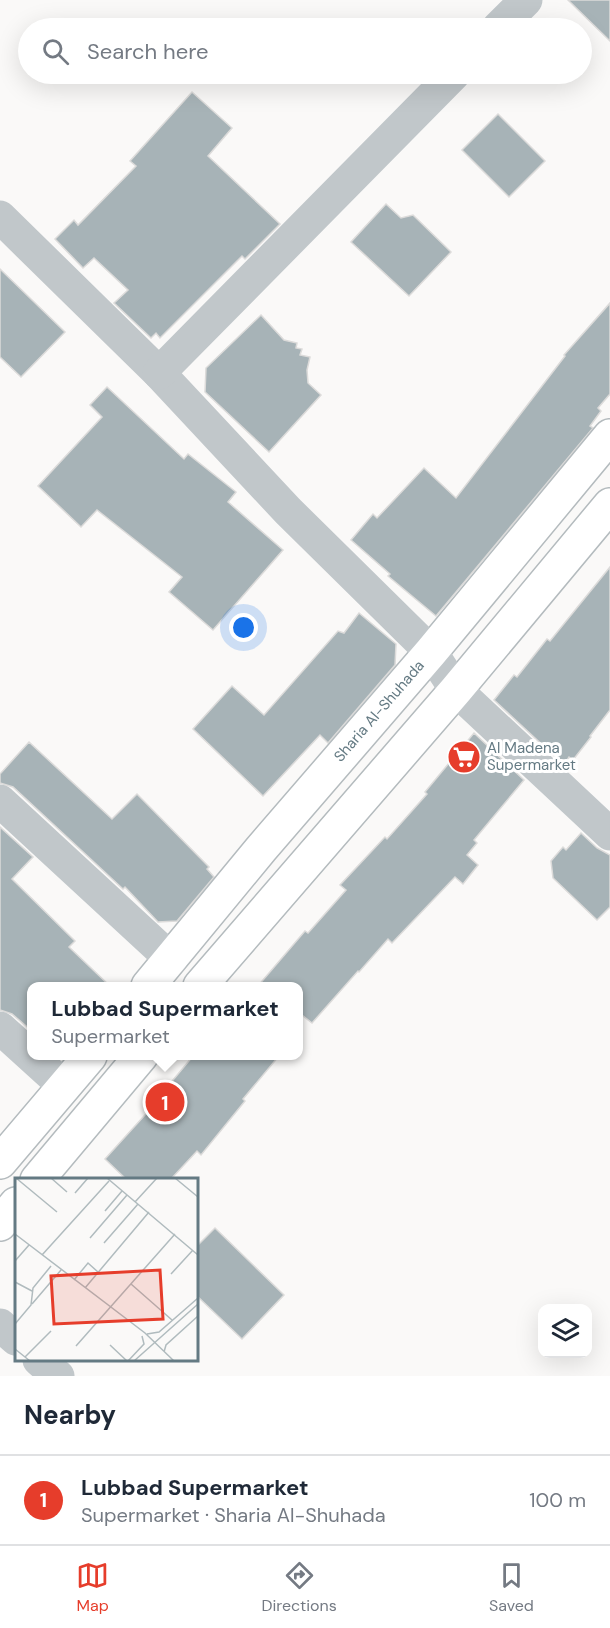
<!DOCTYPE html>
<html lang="en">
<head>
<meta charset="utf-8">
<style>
	:root { --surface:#fff; --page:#f2f2f3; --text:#1f2937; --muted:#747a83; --line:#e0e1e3; --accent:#e63d2b }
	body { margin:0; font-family:"DM Sans",sans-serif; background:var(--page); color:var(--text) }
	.controls { position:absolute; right:18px; bottom:18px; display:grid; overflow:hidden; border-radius:12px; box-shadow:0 6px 24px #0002 }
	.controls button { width:54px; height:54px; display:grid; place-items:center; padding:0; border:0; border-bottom:2px solid var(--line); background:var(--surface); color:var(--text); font:30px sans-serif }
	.you { position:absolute; left:244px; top:628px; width:21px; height:21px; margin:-15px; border:4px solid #fff; border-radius:50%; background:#1a73e8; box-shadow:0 0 0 9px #1a73e833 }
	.badge { display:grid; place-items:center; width:39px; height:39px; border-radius:50%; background:var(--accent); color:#fff; font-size:20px; font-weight:700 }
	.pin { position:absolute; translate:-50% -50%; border:3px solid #fff; box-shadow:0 2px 6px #0006 }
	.popup { position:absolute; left:27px; top:982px; width:276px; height:78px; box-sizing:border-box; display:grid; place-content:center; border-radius:12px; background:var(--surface); filter:drop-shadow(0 2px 4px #0005); font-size:20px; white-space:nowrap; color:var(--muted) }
	.popup b { font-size:22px; color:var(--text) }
	.popup::after { content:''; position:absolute; left:50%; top:100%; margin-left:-12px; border:12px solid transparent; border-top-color:var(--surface) }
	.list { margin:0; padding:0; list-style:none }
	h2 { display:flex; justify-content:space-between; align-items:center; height:78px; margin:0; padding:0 24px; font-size:26px }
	h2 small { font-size:20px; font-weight:400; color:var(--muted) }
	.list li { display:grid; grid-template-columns:39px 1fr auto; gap:18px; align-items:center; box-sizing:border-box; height:90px; padding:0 24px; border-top:2px solid var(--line) }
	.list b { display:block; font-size:22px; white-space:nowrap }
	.list p { margin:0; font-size:20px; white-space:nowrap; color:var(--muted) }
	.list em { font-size:20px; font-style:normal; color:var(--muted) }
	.icon { flex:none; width:33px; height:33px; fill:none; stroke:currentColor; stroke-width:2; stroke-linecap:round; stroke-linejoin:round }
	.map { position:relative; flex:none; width:610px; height:1376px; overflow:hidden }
	.search { position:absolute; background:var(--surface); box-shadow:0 6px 24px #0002; left:18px; right:18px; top:18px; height:66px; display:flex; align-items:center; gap:15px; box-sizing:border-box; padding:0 21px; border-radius:33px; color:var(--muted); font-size:22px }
	.sheet { height:168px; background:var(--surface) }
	nav { display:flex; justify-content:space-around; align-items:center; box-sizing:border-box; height:84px; border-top:2px solid var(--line); background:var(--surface); font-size:16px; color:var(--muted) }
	nav a { display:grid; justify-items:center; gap:3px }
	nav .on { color:var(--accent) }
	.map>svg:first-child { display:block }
</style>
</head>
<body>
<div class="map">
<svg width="610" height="1376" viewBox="0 0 610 1376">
	<rect width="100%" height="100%" fill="#faf9f8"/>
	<!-- building -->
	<g fill="#a7b3b7" stroke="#dcdbda" stroke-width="1.5">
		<path d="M568,0H610V41Z"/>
		<path d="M192,92L232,128L208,156L280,224L245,259L242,256L160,338L156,333L151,338L114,303L128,290L94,258L83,268L55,239L74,220L78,225L136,166L130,161Z"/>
		<path d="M498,114L545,161L509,197L462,150Z"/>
		<path d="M386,204L401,218L413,215L451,252L409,296L351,242Z"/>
		<path d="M0,269L65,332L21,377L0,357Z"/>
		<path d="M610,303V394L598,408L601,411L590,426L593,428L436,616L388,576L390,574L351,540L373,514L377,518L424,468L456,498L565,356L564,355Z"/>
		<path d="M261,315L284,340L297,343L296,348L302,349L300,355L310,357L307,370L308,383L321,395L269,452L205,392L206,368Z"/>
		<path d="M107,387L184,459L188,454L236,492L228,502L283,550L213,630L169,592L182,577L97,510L81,527L38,486L102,417L90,405Z"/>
		<path d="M610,567V710L590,736L591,737L573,760L569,757L564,765L494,700L514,675L517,677L547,639L550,641Z"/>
		<path d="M359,613L396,644L395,665L328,743L320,735L263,796L193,729L232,686L264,715L338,631L344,633Z"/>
		<path d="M474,733L524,780L474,840L477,843L467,855L478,865L463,884L455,877L392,943L388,939L359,972L358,971L312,1023L298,1012V987H257L305,931L308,933L346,890L340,885L385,837L387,839L427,794L425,792Z"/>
		<path d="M29,742L112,819L137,794L209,867L207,869L214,877L177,921L158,922L125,887L123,889L13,787L0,783V774Z"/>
		<path d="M0,827L33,857L12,879L75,941L69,947L111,987H32V1031L12,1014L0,1010Z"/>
		<path d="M581,833L597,848L610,855V907L597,920L553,878L551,861L563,847L566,850Z"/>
		<path d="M193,1056H279L243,1099L245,1101L201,1155L197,1151L171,1179H126L105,1159L154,1105L153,1104Z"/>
		<path d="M215,1228L284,1295L242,1339L196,1295V1247Z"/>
	</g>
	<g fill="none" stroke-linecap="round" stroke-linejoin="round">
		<!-- major casing -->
		<g stroke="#b4bbbe" stroke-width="36">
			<g id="major">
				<path d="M148,986L261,849L431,652L610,436"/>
				<path d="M200,986L456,690L610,505"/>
				<path d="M0,1162L90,1056"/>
				<path d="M37,1180L141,1056"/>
				<path d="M0,1224L16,1204"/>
			</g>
		</g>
		<!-- minor -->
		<g stroke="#c1c7ca" stroke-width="33">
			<path d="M498,28L526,0"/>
			<path d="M0,217L159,373L288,511L431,652L456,690L610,834"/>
			<path d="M159,373L454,74"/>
			<path d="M0,801L171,959"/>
			<path d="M0,1028L64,1086"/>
			<path d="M0,1325L16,1339"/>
			<path d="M39,1360L58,1376"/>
		</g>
		<!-- major -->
		<use href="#major" stroke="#fff" stroke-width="33"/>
	</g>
	<!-- icons -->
	<defs>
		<g id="supermarket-disc" transform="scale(1.725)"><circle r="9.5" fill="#e63d2b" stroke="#fff"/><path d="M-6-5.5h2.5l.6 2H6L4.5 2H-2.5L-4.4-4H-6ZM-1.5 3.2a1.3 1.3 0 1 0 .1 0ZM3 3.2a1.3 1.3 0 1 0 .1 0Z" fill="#fff"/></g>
	</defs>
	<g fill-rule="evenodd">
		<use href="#supermarket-disc" x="464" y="757"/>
	</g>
	<g text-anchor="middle" stroke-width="6" stroke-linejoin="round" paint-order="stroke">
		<!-- street labels -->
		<g font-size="15" fill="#647a83" stroke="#fff">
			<text transform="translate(379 711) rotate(-49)" y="5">Sharia Al-Shuhada</text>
		</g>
		<!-- poi labels -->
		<g font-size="15" fill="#647a83" stroke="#fff" text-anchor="start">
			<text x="487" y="753">Al Madena<tspan x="487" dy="17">Supermarket</tspan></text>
		</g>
	</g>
	<!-- overview -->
	<g transform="translate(15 1178)">
		<rect width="183" height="183" fill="#faf9f8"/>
		<path fill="none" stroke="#b0bbbe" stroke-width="1.5" d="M1,0L42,34M36,0L52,14M92,0L183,77M160,0L183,19M60,15L73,0M120,24L142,0M90,33L107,13M0,56L130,155L159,183M75,60L112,17M89,65L123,26M27,77L94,3M0,83L14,67M156,96L178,72M59,102L73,85L83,94M0,104L17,113M116,106L157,142M70,110L134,34M17,126L46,92M0,146L16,127L18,110L36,88M132,156L144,154L183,120M95,167L112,183M61,168L160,56M0,171L15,183M149,174L151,167L183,138M10,179L36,153M113,183L129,166L127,158M119,183L183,126"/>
		<path fill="#e63d2b" fill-opacity="0.15" stroke="#e63d2b" stroke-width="3" d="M145,92L148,141L39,146L36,98Z"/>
		<rect width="183" height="183" fill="none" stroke="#647a83" stroke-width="3"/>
	</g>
</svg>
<div class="controls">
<button><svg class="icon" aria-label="layers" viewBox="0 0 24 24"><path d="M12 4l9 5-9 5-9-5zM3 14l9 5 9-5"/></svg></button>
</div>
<div class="you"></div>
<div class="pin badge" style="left:165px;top:1102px">1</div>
<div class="popup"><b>Lubbad Supermarket</b>Supermarket</div>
<div class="search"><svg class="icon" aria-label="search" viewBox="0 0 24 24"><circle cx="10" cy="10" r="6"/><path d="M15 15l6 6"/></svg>Search here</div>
</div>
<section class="sheet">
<h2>Nearby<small></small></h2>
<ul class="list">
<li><span class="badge">1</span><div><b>Lubbad Supermarket</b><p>Supermarket · Sharia Al-Shuhada</p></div><em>100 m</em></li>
</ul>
</section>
<nav>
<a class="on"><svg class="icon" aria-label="map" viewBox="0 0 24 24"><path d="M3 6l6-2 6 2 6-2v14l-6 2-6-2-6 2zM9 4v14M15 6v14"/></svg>Map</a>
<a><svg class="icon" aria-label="directions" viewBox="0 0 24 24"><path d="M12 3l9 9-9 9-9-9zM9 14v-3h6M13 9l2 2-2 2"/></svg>Directions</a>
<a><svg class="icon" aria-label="saved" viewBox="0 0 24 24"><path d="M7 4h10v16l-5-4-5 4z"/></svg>Saved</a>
</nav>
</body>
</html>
